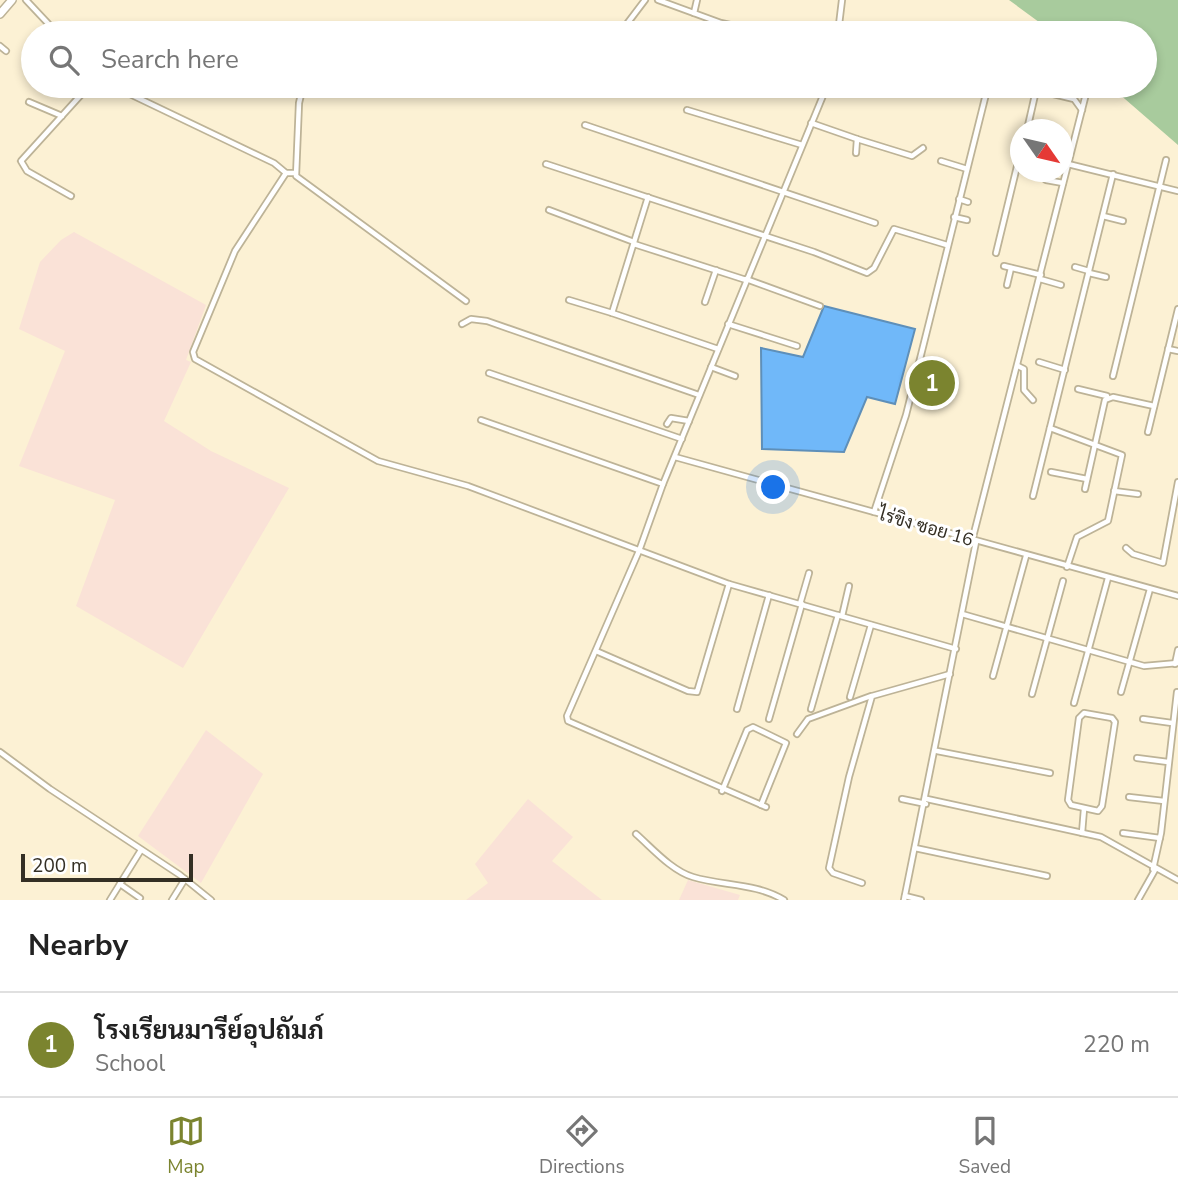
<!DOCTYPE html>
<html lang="en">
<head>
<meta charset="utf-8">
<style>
	:root { --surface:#fff; --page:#f2f2f2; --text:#222; --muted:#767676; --line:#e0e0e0; --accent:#7b842f }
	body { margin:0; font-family:"Nunito Sans",Sarabun,sans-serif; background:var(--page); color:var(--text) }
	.compass { position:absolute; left:1010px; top:119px; width:63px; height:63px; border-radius:50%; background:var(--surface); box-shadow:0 4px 10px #0003; rotate:124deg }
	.scale { position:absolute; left:21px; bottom:18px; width:172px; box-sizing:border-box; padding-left:7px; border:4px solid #342f24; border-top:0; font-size:19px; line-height:24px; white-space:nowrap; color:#342f24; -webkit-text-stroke:5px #fff; paint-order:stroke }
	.you { position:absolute; left:774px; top:488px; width:24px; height:24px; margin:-18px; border:5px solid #fff; border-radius:50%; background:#1a73e8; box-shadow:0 0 0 10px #1a73e833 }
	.badge { display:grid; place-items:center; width:46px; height:46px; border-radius:50%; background:var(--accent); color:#fff; font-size:23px; font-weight:700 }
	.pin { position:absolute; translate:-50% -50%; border:4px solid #fff; box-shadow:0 2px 7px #0006 }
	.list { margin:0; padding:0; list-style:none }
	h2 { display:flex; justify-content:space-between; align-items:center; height:91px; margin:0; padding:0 28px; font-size:30px }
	h2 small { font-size:23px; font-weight:400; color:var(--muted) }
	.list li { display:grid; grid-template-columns:46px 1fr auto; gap:21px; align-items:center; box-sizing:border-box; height:105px; padding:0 28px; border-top:2px solid var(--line) }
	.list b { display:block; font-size:26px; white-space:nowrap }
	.list p { margin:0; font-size:23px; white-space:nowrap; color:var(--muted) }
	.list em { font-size:23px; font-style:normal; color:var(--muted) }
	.icon { flex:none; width:38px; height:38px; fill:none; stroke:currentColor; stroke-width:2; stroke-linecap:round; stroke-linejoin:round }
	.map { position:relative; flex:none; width:1178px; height:900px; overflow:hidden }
	.search { position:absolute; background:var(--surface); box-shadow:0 4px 10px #0003; left:21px; right:21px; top:21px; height:77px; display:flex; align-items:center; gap:18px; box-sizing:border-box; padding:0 24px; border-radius:38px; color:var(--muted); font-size:26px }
	.sheet { height:196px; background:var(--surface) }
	nav { display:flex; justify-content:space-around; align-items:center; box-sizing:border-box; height:98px; border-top:2px solid var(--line); background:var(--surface); font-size:19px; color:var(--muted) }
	nav a { display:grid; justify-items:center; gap:4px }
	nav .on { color:var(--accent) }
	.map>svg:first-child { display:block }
</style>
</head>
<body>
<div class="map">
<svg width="1178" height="900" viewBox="0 0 1178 900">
	<rect width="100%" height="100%" fill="#fcf1d4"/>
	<!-- industrial -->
	<g fill="#fae2d7">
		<path d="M74,232L206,305L186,360L191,362L164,421L211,451L289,488L183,668L76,606L115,500L19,466L65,351L19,329L40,262L61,240Z"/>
		<path d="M206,730L263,774L201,883L138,836Z"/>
		<path d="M528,799L573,837L552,861L602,900H466L488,883L475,864Z"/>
		<path d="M688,880L740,895L738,900H679Z"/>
	</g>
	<!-- green -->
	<path fill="#a8cb9d" d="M1009,0H1178V145L1110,86H1145V33H1054Z"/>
	<!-- water -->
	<path fill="#70b8f9" stroke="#5e8fb9" stroke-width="2" d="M824,306L915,329L895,404L867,397L844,452L762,449L761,348L803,357Z"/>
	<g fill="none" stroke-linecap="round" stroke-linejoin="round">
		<!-- minor casing -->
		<g stroke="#bdb397" stroke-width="8">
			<g id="minor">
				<path d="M26,0L57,33"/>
				<path d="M658,0L721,23L767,33"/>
				<path d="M694,13L697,0"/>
				<path d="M839,30L850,33"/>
				<path d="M620,33L645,0"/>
				<path d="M838,33L842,0"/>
				<path d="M0,46L6,51"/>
				<path d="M113,86L274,163L286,173H294"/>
				<path d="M303,86L299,103L296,176L466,301"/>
				<path d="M1020,86L1074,99L1082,110"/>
				<path d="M29,102L62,116"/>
				<path d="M687,110L802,145"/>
				<path d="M811,123L857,139L856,153"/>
				<path d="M585,125L875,223"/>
				<path d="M1027,130L1037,86"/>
				<path d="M857,139L912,156L923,148"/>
				<path d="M941,161L967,169"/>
				<path d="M546,164L814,252L867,273L874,268L894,229L947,245"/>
				<path d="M1068,164L1178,191"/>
				<path d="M286,173L235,251L193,352L195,359L378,461L468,486L729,584L956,649"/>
				<path d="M1046,180L1063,183"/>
				<path d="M71,196L27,171L21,161L89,86"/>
				<path d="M648,197L612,313L718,349"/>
				<path d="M959,199L968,202"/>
				<path d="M549,210L634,242"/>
				<path d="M1103,216L1123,221"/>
				<path d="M954,217L967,220"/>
				<path d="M634,244L746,280"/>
				<path d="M996,253L1020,154"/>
				<path d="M1004,266L1041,275"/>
				<path d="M1075,267L1089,271"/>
				<path d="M1089,273L1106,277"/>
				<path d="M746,279L820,306"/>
				<path d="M1040,279L1061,285"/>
				<path d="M1007,285L1011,268"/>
				<path d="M569,300L612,313"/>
				<path d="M705,302L716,270"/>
				<path d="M462,324L471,319L487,321L699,395"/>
				<path d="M728,324L797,346"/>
				<path d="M1168,349L1178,351"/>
				<path d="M1039,362L1065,370"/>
				<path d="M1018,366L1024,369V390L1033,400"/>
				<path d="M711,367L735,376"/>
				<path d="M489,373L682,439"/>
				<path d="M1113,376L1166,160"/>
				<path d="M1078,389L1107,396"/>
				<path d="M481,420L663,484"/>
				<path d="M667,424L671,418L689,421"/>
				<path d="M1050,428L1122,455L1108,521L1077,537L1067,567"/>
				<path d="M1148,432L1178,309"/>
				<path d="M675,457L1178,596"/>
				<path d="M1051,472L1087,479"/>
				<path d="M1085,489L1105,400L1113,397L1154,406"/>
				<path d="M1114,491L1138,494"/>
				<path d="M1033,496L1113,174"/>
				<path d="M874,512L906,415L988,86"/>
				<path d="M972,541L1088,86"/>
				<path d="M1126,548L1133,554L1163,563L1178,482"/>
				<path d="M800,604L809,573"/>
				<path d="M962,614L1144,666L1178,663"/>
				<path d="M842,616L849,586"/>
				<path d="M596,651L688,691L697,692L729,584"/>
				<path d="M1175,664L1178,650"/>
				<path d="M993,676L1026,556"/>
				<path d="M1121,692L1150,589"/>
				<path d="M1032,694L1063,581"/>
				<path d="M850,697L871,625"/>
				<path d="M1074,703L1108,578"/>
				<path d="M737,709L769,595"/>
				<path d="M811,709L838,615"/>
				<path d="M1084,713L1112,718L1115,722L1102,806L1098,811L1071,805L1068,800L1079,718Z"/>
				<path d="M769,719L802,604"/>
				<path d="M1143,719L1172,723"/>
				<path d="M797,734L808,719L871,696"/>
				<path d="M937,751L1050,773"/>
				<path d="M0,752L50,789L180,875L211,900"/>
				<path d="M1137,758L1168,762"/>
				<path d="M722,791L747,730L753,727L786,743L761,805"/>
				<path d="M1129,797L1164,801"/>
				<path d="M902,799L926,804"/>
				<path d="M927,799L1101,837L1178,880"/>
				<path d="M766,807L568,721L567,716L639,551L663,484L827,86"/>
				<path d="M1082,833L1084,809"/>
				<path d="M1123,833L1160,838"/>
				<path d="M636,834C652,848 672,871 693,877C723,886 756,883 784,900"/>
				<path d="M915,848L1047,876"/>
				<path d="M1153,869L1161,833L1177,692"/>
				<path d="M862,883L833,873L829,868L849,777L872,696L950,674"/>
				<path d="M120,884L140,898"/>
				<path d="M905,896L921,900"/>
				<path d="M110,900L141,850"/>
				<path d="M172,900L185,879"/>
				<path d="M904,900L976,542"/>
				<path d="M1138,900L1155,870"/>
			</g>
		</g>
		<!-- primary casing -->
		<g stroke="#bdb397" stroke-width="10">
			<path id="primary" d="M0,14L12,0"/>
		</g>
		<!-- minor -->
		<use href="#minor" stroke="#fff" stroke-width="4.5"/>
		<!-- primary -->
		<use href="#primary" stroke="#fff" stroke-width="7"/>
	</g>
	<g text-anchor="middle" stroke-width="6" stroke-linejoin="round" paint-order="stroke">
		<!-- street labels -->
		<g font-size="18" fill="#342f24" stroke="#fff">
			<text transform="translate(926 527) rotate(16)" y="6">ไร่ขิง ซอย 16</text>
		</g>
	</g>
</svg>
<svg class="compass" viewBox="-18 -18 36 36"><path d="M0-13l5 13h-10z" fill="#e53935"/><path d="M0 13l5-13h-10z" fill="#767676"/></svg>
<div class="scale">200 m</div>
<div class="you"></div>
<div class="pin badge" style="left:932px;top:383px">1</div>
<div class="search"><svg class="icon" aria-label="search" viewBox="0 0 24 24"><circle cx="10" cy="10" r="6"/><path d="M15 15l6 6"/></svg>Search here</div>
</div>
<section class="sheet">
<h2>Nearby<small></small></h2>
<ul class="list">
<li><span class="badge">1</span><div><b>โรงเรียนมารีย์อุปถัมภ์</b><p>School</p></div><em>220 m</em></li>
</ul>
</section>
<nav>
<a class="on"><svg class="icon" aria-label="map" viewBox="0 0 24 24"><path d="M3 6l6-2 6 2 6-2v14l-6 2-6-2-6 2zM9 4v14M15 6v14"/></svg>Map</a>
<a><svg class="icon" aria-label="directions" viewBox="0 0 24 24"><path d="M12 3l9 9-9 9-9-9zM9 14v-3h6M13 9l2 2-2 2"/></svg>Directions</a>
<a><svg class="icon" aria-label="saved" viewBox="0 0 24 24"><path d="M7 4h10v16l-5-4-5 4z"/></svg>Saved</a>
</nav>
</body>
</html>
